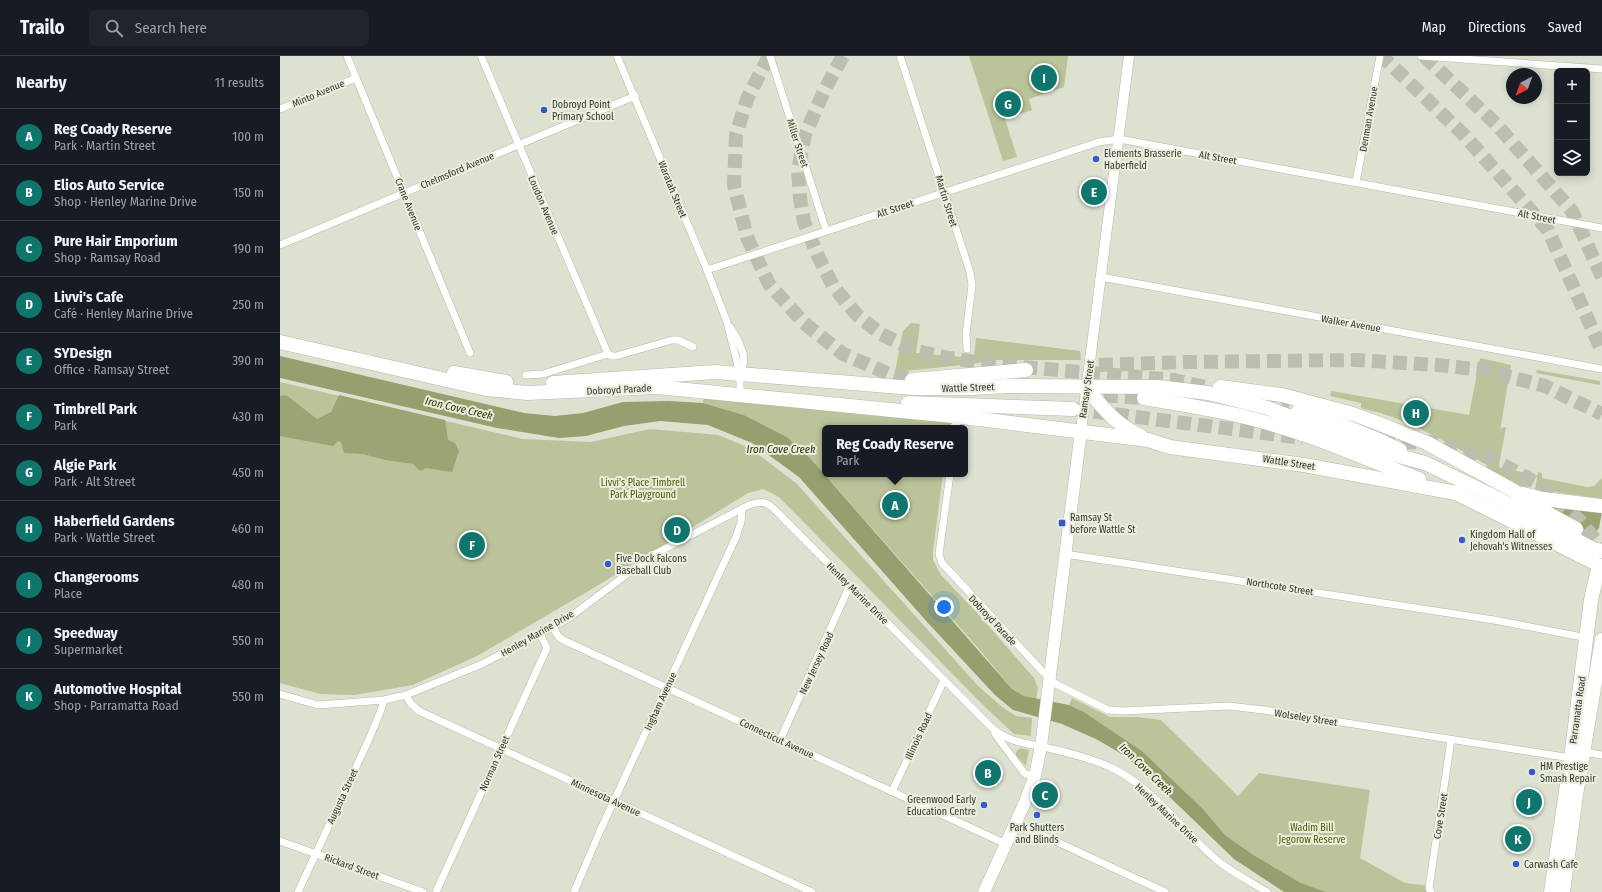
<!DOCTYPE html>
<html lang="en">
<head>
<meta charset="utf-8">
<style>
	:root { --surface:#171b24; --page:#20242c; --text:#f1f3f6; --muted:#9ea1a6; --line:#363941; --accent:#0f766e }
	body { margin:0; font-family:"Fira Sans Condensed",sans-serif; background:var(--page); color:var(--text) }
	.controls { position:absolute; right:12px; top:12px; display:grid; overflow:hidden; border-radius:6px; box-shadow:0 2px 10px #0003 }
	.controls button { width:36px; height:36px; display:grid; place-items:center; padding:0; border:0; border-bottom:1px solid var(--line); background:var(--surface); color:var(--text); font:20px sans-serif }
	.compass { position:absolute; left:1226px; top:12px; width:36px; height:36px; border-radius:50%; background:var(--surface); box-shadow:0 2px 10px #0003; rotate:221deg }
	.you { position:absolute; left:664px; top:551px; width:14px; height:14px; margin:-10px; border:3px solid #fff; border-radius:50%; background:#1a73e8; box-shadow:0 0 0 6px #1a73e833 }
	.badge { display:grid; place-items:center; width:26px; height:26px; border-radius:50%; background:var(--accent); color:#fff; font-size:13px; font-weight:700 }
	.pin { position:absolute; translate:-50% -50%; border:2px solid #fff; box-shadow:0 1px 4px #0006 }
	.popup { position:absolute; left:542px; top:369px; width:146px; height:52px; box-sizing:border-box; display:grid; place-content:center; border-radius:6px; background:var(--surface); filter:drop-shadow(0 1px 3px #0005); font-size:13px; white-space:nowrap; color:var(--muted) }
	.popup b { font-size:15px; color:var(--text) }
	.popup::after { content:''; position:absolute; left:50%; top:100%; margin-left:-8px; border:8px solid transparent; border-top-color:var(--surface) }
	.list { margin:0; padding:0; list-style:none }
	h2 { display:flex; justify-content:space-between; align-items:center; height:52px; margin:0; padding:0 16px; font-size:17px }
	h2 small { font-size:13px; font-weight:400; color:var(--muted) }
	.list li { display:grid; grid-template-columns:26px 1fr auto; gap:12px; align-items:center; box-sizing:border-box; height:56px; padding:0 16px; border-top:1px solid var(--line) }
	.list b { display:block; font-size:15px; white-space:nowrap }
	.list p { margin:0; font-size:13px; white-space:nowrap; color:var(--muted) }
	.list em { font-size:13px; font-style:normal; color:var(--muted) }
	.icon { flex:none; width:22px; height:22px; fill:none; stroke:currentColor; stroke-width:2; stroke-linecap:round; stroke-linejoin:round }
	.map { position:relative; flex:none; width:1322px; height:836px; overflow:hidden }
	header { display:flex; align-items:center; gap:24px; box-sizing:border-box; height:56px; padding:0 20px; background:var(--surface); border-bottom:1px solid var(--line) }
	header strong { font-size:19px }
	nav { display:flex; gap:22px; margin-inline-start:auto; font-size:14px }
	.search { width:280px; height:36px; background:var(--page); display:flex; align-items:center; gap:10px; box-sizing:border-box; padding:0 14px; border-radius:6px; color:var(--muted); font-size:15px }
	main { display:flex }
	aside { flex:1; background:var(--surface) }
	.map>svg:first-child { display:block }
</style>
</head>
<body>
<header>
<strong>Trailo</strong>
<div class="search"><svg class="icon" aria-label="search" viewBox="0 0 24 24"><circle cx="10" cy="10" r="6"/><path d="M15 15l6 6"/></svg>Search here</div>
<nav><a>Map</a><a>Directions</a><a>Saved</a></nav>
</header>
<main>
<aside>
<h2>Nearby<small>11 results</small></h2>
<ul class="list">
<li><span class="badge">A</span><div><b>Reg Coady Reserve</b><p>Park · Martin Street</p></div><em>100 m</em></li>
<li><span class="badge">B</span><div><b>Elios Auto Service</b><p>Shop · Henley Marine Drive</p></div><em>150 m</em></li>
<li><span class="badge">C</span><div><b>Pure Hair Emporium</b><p>Shop · Ramsay Road</p></div><em>190 m</em></li>
<li><span class="badge">D</span><div><b>Livvi's Cafe</b><p>Café · Henley Marine Drive</p></div><em>250 m</em></li>
<li><span class="badge">E</span><div><b>SYDesign</b><p>Office · Ramsay Street</p></div><em>390 m</em></li>
<li><span class="badge">F</span><div><b>Timbrell Park</b><p>Park</p></div><em>430 m</em></li>
<li><span class="badge">G</span><div><b>Algie Park</b><p>Park · Alt Street</p></div><em>450 m</em></li>
<li><span class="badge">H</span><div><b>Haberfield Gardens</b><p>Park · Wattle Street</p></div><em>460 m</em></li>
<li><span class="badge">I</span><div><b>Changerooms</b><p>Place</p></div><em>480 m</em></li>
<li><span class="badge">J</span><div><b>Speedway</b><p>Supermarket</p></div><em>550 m</em></li>
<li><span class="badge">K</span><div><b>Automotive Hospital</b><p>Shop · Parramatta Road</p></div><em>550 m</em></li>
</ul>
</aside>
<div class="map">
<svg width="1322" height="836" viewBox="0 0 1322 836">
	<rect width="100%" height="100%" fill="#dde1d0"/>
	<!-- green -->
	<g fill="#bac399">
		<path d="M689,0H788L784,31L749,43L752,54L725,63L737,101L723,105Z"/>
		<path d="M631,267L640,268L636,297L694,302L696,282L800,295L801,304H717L692,308L615,316L623,275Z"/>
		<path d="M1200,302L1231,309L1219,381L1221,372L1226,371L1219,409L1220,412L1248,417V414L1251,415L1247,431L1235,429L1206,412L1207,409C1171,389 1124,360 1083,353L1081,351V347L1050,340L1051,335L1189,359Z"/>
		<path d="M1257,314L1320,325V329L1256,317Z"/>
		<path d="M0,326L243,383L311,386L370,373L438,379L470,392L517,428L698,630L721,650L736,660L752,662L751,680L734,678L703,649L499,441L483,433L468,437L307,536L197,600L133,629L74,639L40,638L0,627Z"/>
		<path d="M424,339L672,366L669,372H545V418H663L653,495V504L661,519L697,557L754,622L758,632L756,643L744,640L732,633L699,593L531,403L507,381L464,359L423,347Z"/>
		<path d="M1258,416L1262,417V422L1307,431L1314,430L1322,422V443L1255,433Z"/>
		<path d="M792,642L830,661H857L881,664L958,740L979,717L1090,734L1080,802L1125,827L1150,830L1147,836H1046L1021,827L972,798L945,779L923,753L862,695L804,656L789,649Z"/>
		<path d="M740,692L749,694L746,710L736,700V696Z"/>
	</g>
	<!-- forest -->
	<g fill="#9ba573">
		<path d="M6,339L37,363L51,356L59,339L165,364L168,384L175,387L179,395L172,416L146,412L140,415L133,408L105,404L83,398L64,397L61,386L58,385L53,390L0,380V340Z"/>
		<path d="M1263,448L1322,455L1319,472L1314,479L1268,454Z"/>
	</g>
	<!-- water -->
	<path fill="#96a06f" d="M0,300L244,357L275,360L303,357L343,346L388,345L423,347L464,359L507,381L531,403L732,633L744,640L789,649L804,656L862,695L923,753L945,779L972,798L1021,827L1046,836H1004L954,803L872,724L845,700L818,684L782,668L733,654L715,639L648,567L519,421L472,387L428,369L380,365L344,370L306,380L279,382L217,372L0,322Z"/>
	<g fill="none" stroke-linecap="round" stroke-linejoin="round">
		<!-- highway-tunnel -->
		<g stroke="#bbbfb0" stroke-width="14" stroke-dasharray="14 7" stroke-linecap="butt">
			<path d="M489,0L467,43L456,79L454,129L467,181L489,228L524,267L563,298L614,320L644,325"/>
			<path d="M563,0L544,35L525,79L518,114L520,142L524,166L538,200L553,230L577,259L601,278L636,295L669,302L719,309L894,324L929,332"/>
			<path d="M1098,0L1108,6L1183,78L1268,174L1322,295"/>
			<path d="M1144,0L1216,68L1292,155L1322,221"/>
			<path d="M819,309L907,306L1075,304L1157,309L1203,314L1265,330L1322,358"/>
			<path d="M803,338L864,342"/>
			<path d="M981,344L1009,351"/>
			<path d="M793,353L1023,382"/>
			<path d="M1101,387L1150,386L1209,401L1258,428L1299,464L1322,492"/>
		</g>
		<!-- street casing -->
		<g stroke="#b5b9a8" stroke-width="8">
			<g id="street">
				<path d="M67,0L190,297"/>
				<path d="M201,0L328,298"/>
				<path d="M337,0L427,214L447,266L460,318"/>
				<path d="M490,0L546,174"/>
				<path d="M620,0L690,216L692,229L686,278L687,293"/>
				<path d="M1141,0L1322,13"/>
				<path d="M0,53L76,22"/>
				<path d="M1076,126L1100,0"/>
				<path d="M0,189L355,40"/>
				<path d="M427,214L819,86L839,83L1322,172"/>
				<path d="M821,221L1322,313"/>
				<path d="M450,271L458,284L463,297L464,305L460,318V339"/>
				<path d="M246,319L263,318L328,298L332,300H336L392,284H398L413,291"/>
				<path d="M673,372L682,361"/>
				<path d="M670,418L659,498L662,507L763,616L776,628L828,654L843,655L949,650L984,654L1291,702"/>
				<path d="M785,498L1214,564L1297,580"/>
				<path d="M273,571L278,580L283,584L726,788"/>
				<path d="M0,638L38,649L104,644L126,639L202,608L286,564L371,500L469,449C486,443 489,448 501,460L712,672C730,687 746,687 768,692C790,697 814,703 834,713C876,734 903,776 938,805C953,817 971,826 987,836"/>
				<path d="M126,639L131,648L139,655L532,836"/>
				<path d="M715,678L745,718L755,720"/>
				<path d="M500,684L570,529"/>
				<path d="M1303,696L1322,699"/>
				<path d="M612,736L664,624"/>
				<path d="M736,767L885,836"/>
				<path d="M0,785L143,836"/>
				<path d="M18,836L89,683L101,654L104,644"/>
				<path d="M156,836L267,592L260,578"/>
				<path d="M294,836L320,775L456,481L461,466L462,453"/>
				<path d="M1151,836L1149,832L1171,684"/>
			</g>
		</g>
		<!-- secondary casing -->
		<g stroke="#b5b9a8" stroke-width="11">
			<path id="secondary" d="M801,375L849,0"/>
		</g>
		<!-- primary casing -->
		<g stroke="#b5b9a8" stroke-width="13">
			<path id="primary" d="M704,836L745,746L755,720L761,690L801,375"/>
		</g>
		<!-- highway casing -->
		<g stroke="#b5b9a8" stroke-width="15">
			<g id="highway">
				<path d="M0,286L206,333L247,337L377,331L682,361L868,384L890,391L1024,409L1176,437L1319,509L1311,544L1291,702L1271,836"/>
				<path d="M174,317L226,326"/>
				<path d="M632,324L746,314"/>
				<path d="M273,327L435,316L633,332H692L727,330L878,331L928,337L988,352L1089,392L1145,407L1209,438L1313,493L1322,495"/>
				<path d="M807,331C820,350 839,371 861,380"/>
				<path d="M940,331L1002,339L1073,358L1100,368L1147,387L1234,435L1249,447L1296,473"/>
				<path d="M864,342C899,348 935,353 969,362C1027,376 1083,402 1139,423"/>
				<path d="M628,347L793,353"/>
				<path d="M1018,355C1054,365 1087,378 1120,394"/>
				<path d="M1243,438L1263,443L1322,450"/>
				<path d="M1283,836L1296,739L1322,584"/>
			</g>
		</g>
		<!-- street -->
		<use href="#street" stroke="#fff" stroke-width="7"/>
		<!-- secondary -->
		<use href="#secondary" stroke="#fff" stroke-width="10"/>
		<!-- primary -->
		<use href="#primary" stroke="#fff" stroke-width="12"/>
		<!-- highway -->
		<use href="#highway" stroke="#fff" stroke-width="14"/>
	</g>
	<!-- markers -->
	<g fill="#3858c9" stroke="#eaefdd" stroke-width="1.5">
		<circle cx="264" cy="54" r="4"/>
		<circle cx="816" cy="103" r="4"/>
		<rect x="778" y="463" width="8" height="8" rx="2"/>
		<circle cx="1182" cy="484" r="4"/>
		<circle cx="328" cy="508" r="4"/>
		<circle cx="1252" cy="716" r="4"/>
		<circle cx="704" cy="749" r="4"/>
		<circle cx="757" cy="759" r="4"/>
		<circle cx="1236" cy="808" r="4"/>
	</g>
	<g text-anchor="middle" stroke-width="4" stroke-linejoin="round" paint-order="stroke">
		<!-- street labels -->
		<g font-size="10" fill="#353730" stroke="#eaefdd">
			<text transform="translate(38 37) rotate(-23)" y="4">Minto Avenue</text>
			<text transform="translate(1088 63) rotate(-80)" y="4">Denman Avenue</text>
			<text transform="translate(518 87) rotate(72)" y="4">Miller Street</text>
			<text transform="translate(938 101) rotate(10)" y="4">Alt Street</text>
			<text transform="translate(177 114) rotate(-23)" y="4">Chelmsford Avenue</text>
			<text transform="translate(393 133) rotate(68)" y="4">Waratah Street</text>
			<text transform="translate(667 145) rotate(73)" y="4">Martin Street</text>
			<text transform="translate(129 148) rotate(68)" y="4">Crane Avenue</text>
			<text transform="translate(264 149) rotate(67)" y="4">Loudon Avenue</text>
			<text transform="translate(615 152) rotate(-18)" y="4">Alt Street</text>
			<text transform="translate(1257 160) rotate(11)" y="4">Alt Street</text>
			<text transform="translate(1071 267) rotate(10)" y="4">Walker Avenue</text>
			<text transform="translate(688 331) rotate(-2)" y="4">Wattle Street</text>
			<text transform="translate(339 333) rotate(-3)" y="4">Dobroyd Parade</text>
			<text transform="translate(806 333) rotate(-82)" y="4">Ramsay Street</text>
			<text transform="translate(1009 406) rotate(9)" y="4">Wattle Street</text>
			<text transform="translate(1000 530) rotate(9)" y="4">Northcote Street</text>
			<text transform="translate(578 537) rotate(45)" y="4">Henley Marine Drive</text>
			<text transform="translate(713 564) rotate(47)" y="4">Dobroyd Parade</text>
			<text transform="translate(257 577) rotate(-30)" y="4">Henley Marine Drive</text>
			<text transform="translate(536 607) rotate(-65)" y="4">New Jersey Road</text>
			<text transform="translate(380 645) rotate(-65)" y="4">Ingham Avenue</text>
			<text transform="translate(1297 654) rotate(-82)" y="4">Parramatta Road</text>
			<text transform="translate(1026 661) rotate(9)" y="4">Wolseley Street</text>
			<text transform="translate(638 680) rotate(-65)" y="4">Illinois Road</text>
			<text transform="translate(497 682) rotate(25)" y="4">Connecticut Avenue</text>
			<text transform="translate(214 707) rotate(-66)" y="4">Norman Street</text>
			<text transform="translate(62 740) rotate(-65)" y="4">Augusta Street</text>
			<text transform="translate(326 741) rotate(25)" y="4">Minnesota Avenue</text>
			<text transform="translate(887 757) rotate(43)" y="4">Henley Marine Drive</text>
			<text transform="translate(1160 760) rotate(-81)" y="4">Cove Street</text>
			<text transform="translate(72 810) rotate(20)" y="4">Rickard Street</text>
		</g>
		<!-- poi labels -->
		<g font-size="10" fill="#353730" stroke="#eaefdd" text-anchor="start">
			<text x="272" y="52">Dobroyd Point<tspan x="272" dy="12">Primary School</tspan></text>
			<text x="824" y="101">Elements Brasserie<tspan x="824" dy="12">Haberfield</tspan></text>
			<text x="790" y="465">Ramsay St<tspan x="790" dy="12">before Wattle St</tspan></text>
			<text x="1190" y="482">Kingdom Hall of<tspan x="1190" dy="12">Jehovah's Witnesses</tspan></text>
			<text x="336" y="506">Five Dock Falcons<tspan x="336" dy="12">Baseball Club</tspan></text>
			<text x="1260" y="714">HM Prestige<tspan x="1260" dy="12">Smash Repair</tspan></text>
			<text x="696" y="747" text-anchor="end">Greenwood Early<tspan x="696" dy="12">Education Centre</tspan></text>
			<text x="757" y="775" text-anchor="middle">Park Shutters<tspan x="757" dy="12">and Blinds</tspan></text>
			<text x="1244" y="812">Carwash Cafe</text>
		</g>
		<!-- park labels -->
		<g font-size="10" fill="#4f5a06" stroke="#eaefdd">
			<text x="363" y="430">Livvi's Place Timbrell<tspan x="363" dy="12">Park Playground</tspan></text>
			<text x="1032" y="775">Wadim Bill<tspan x="1032" dy="12">Jegorow Reserve</tspan></text>
		</g>
		<!-- water labels -->
		<g font-size="11" font-style="italic" fill="#292f06" stroke="#eaefdd">
			<text transform="translate(179 352) rotate(13)" y="4">Iron Cove Creek</text>
			<text x="501" y="397">Iron Cove Creek</text>
			<text transform="translate(866 713) rotate(44)" y="4">Iron Cove Creek</text>
		</g>
	</g>
</svg>
<div class="controls">
<button>+</button>
<button>−</button>
<button><svg class="icon" aria-label="layers" viewBox="0 0 24 24"><path d="M12 4l9 5-9 5-9-5zM3 14l9 5 9-5"/></svg></button>
</div>
<svg class="compass" viewBox="-18 -18 36 36"><path d="M0-13l5 13h-10z" fill="#e53935"/><path d="M0 13l5-13h-10z" fill="#9ea1a6"/></svg>
<div class="you"></div>
<div class="pin badge" style="left:615px;top:449px">A</div>
<div class="popup"><b>Reg Coady Reserve</b>Park</div>
<div class="pin badge" style="left:708px;top:717px">B</div>
<div class="pin badge" style="left:765px;top:739px">C</div>
<div class="pin badge" style="left:397px;top:474px">D</div>
<div class="pin badge" style="left:814px;top:136px">E</div>
<div class="pin badge" style="left:192px;top:489px">F</div>
<div class="pin badge" style="left:728px;top:48px">G</div>
<div class="pin badge" style="left:1136px;top:357px">H</div>
<div class="pin badge" style="left:764px;top:22px">I</div>
<div class="pin badge" style="left:1249px;top:746px">J</div>
<div class="pin badge" style="left:1238px;top:783px">K</div>
</div>
</main>
</body>
</html>
